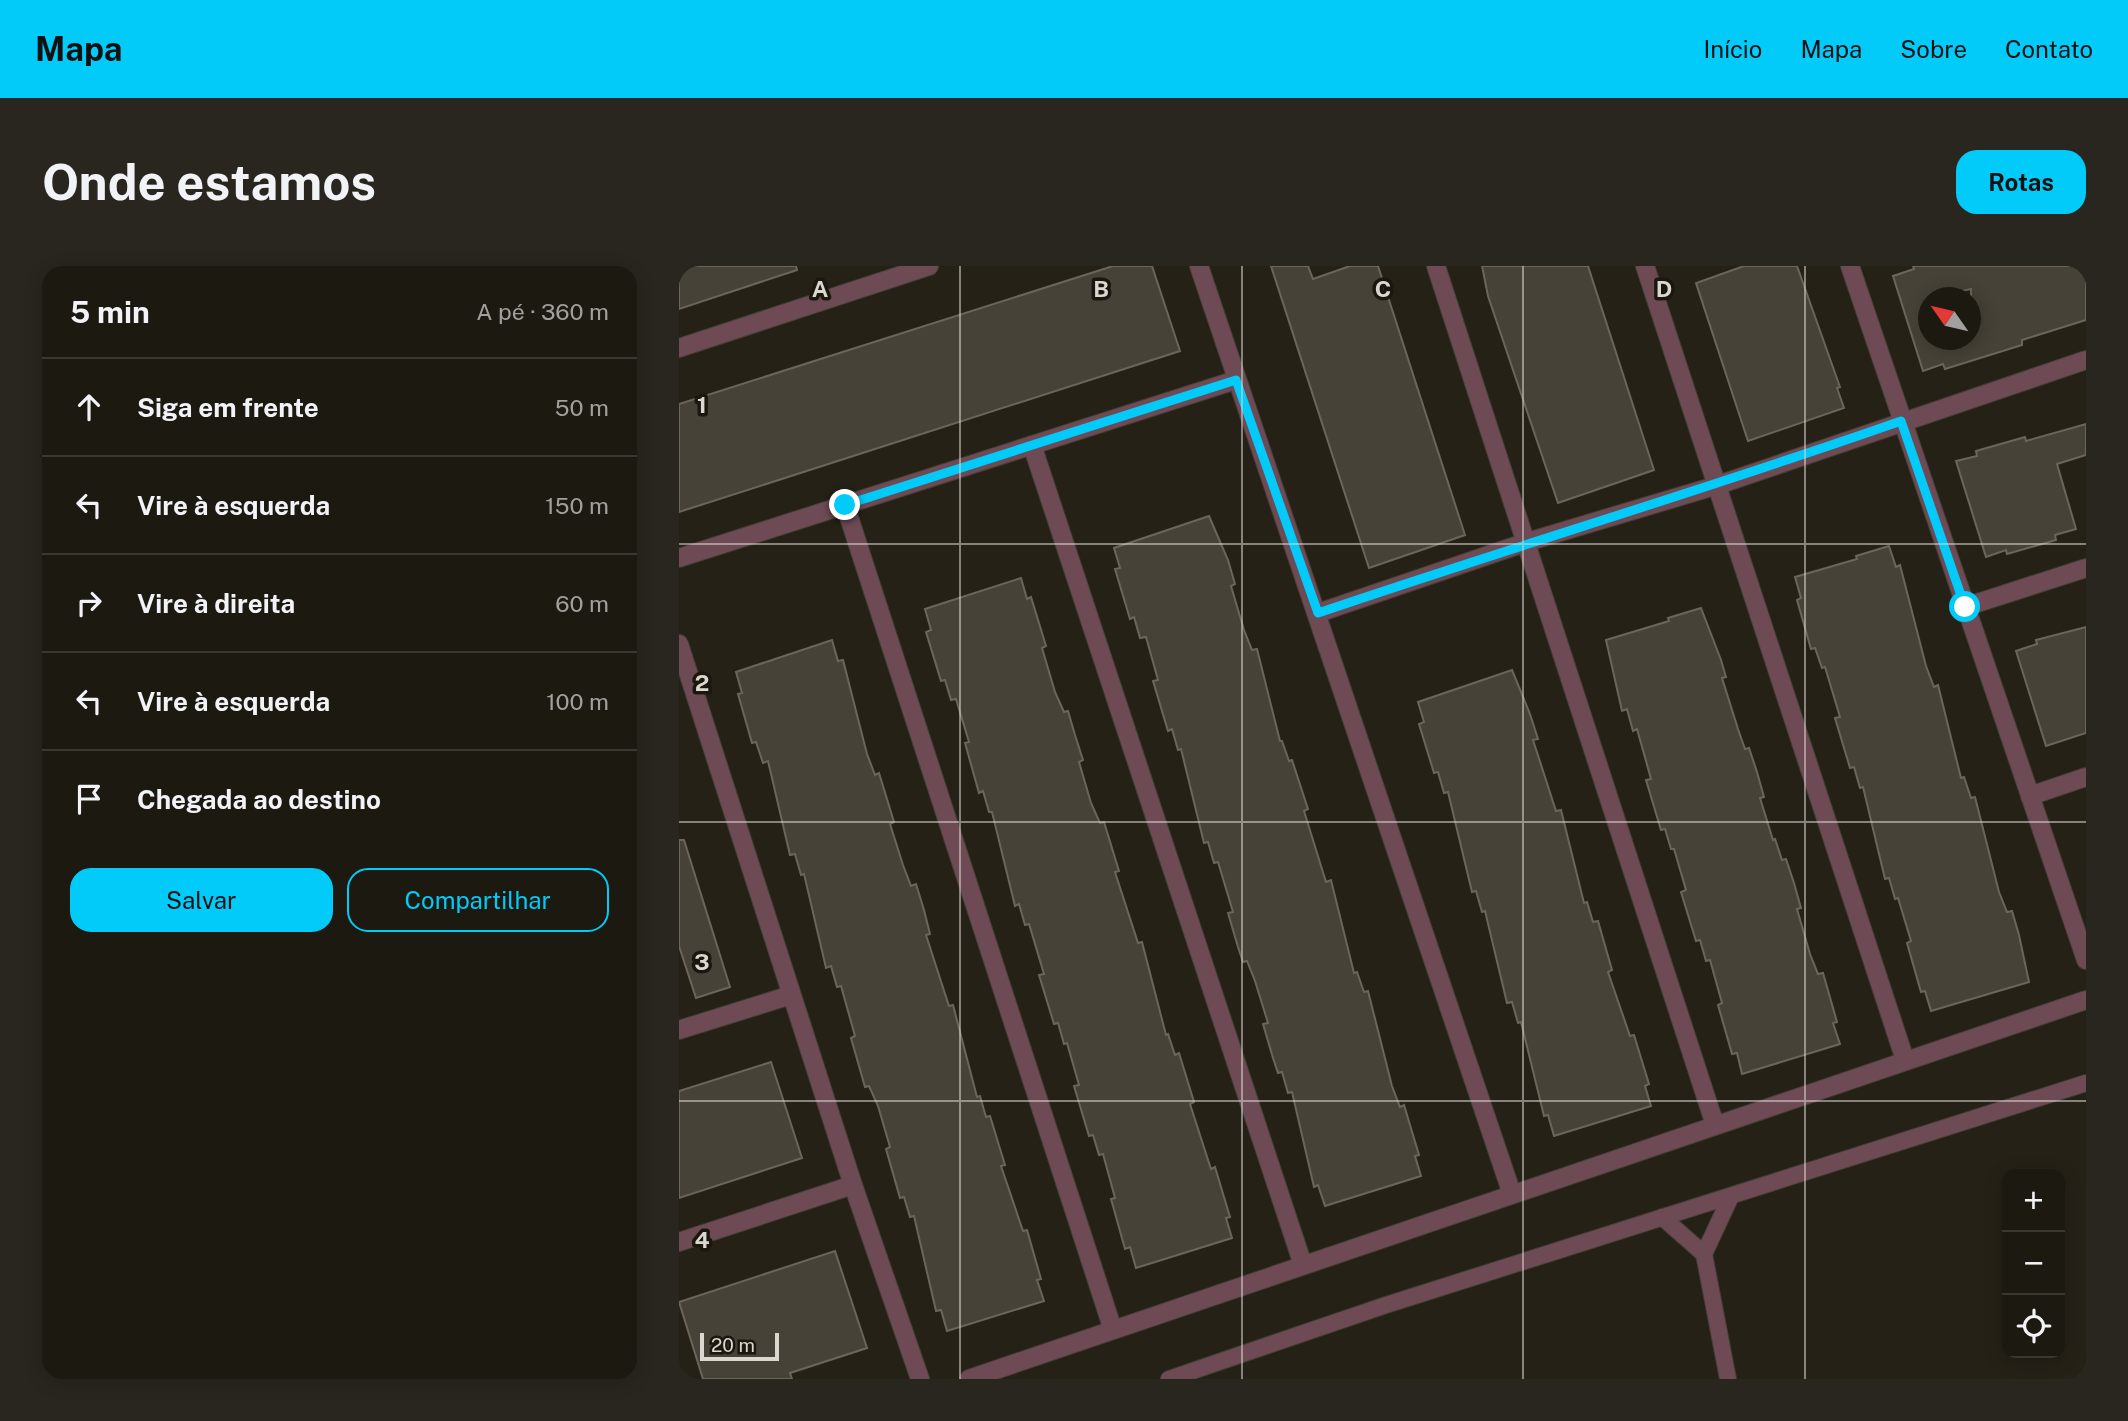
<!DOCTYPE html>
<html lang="pt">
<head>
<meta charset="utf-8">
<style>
	:root { --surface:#1c1911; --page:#29261f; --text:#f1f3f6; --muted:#a0a09f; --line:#3a3831; --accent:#02cbf9 }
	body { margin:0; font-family:"Public Sans",sans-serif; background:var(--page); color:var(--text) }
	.controls { position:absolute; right:21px; bottom:21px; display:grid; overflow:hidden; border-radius:14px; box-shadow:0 4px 18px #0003 }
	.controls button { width:63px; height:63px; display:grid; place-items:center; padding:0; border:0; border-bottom:2px solid var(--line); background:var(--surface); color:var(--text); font:35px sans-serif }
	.compass { position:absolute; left:1239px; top:21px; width:63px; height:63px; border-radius:50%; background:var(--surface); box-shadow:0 4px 18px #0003; rotate:304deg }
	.scale { position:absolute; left:21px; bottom:18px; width:79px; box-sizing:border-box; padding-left:7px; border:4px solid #dad7d1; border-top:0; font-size:19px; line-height:24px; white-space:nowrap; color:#dad7d1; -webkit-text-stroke:5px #1c170e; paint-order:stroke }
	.stop { position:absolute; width:21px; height:21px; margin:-16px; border:5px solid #02cbf9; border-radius:50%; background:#fff }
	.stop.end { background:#02cbf9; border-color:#fff; box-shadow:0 2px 7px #0008 }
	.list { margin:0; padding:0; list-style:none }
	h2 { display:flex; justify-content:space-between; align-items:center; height:91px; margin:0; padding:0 28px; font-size:30px }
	h2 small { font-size:23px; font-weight:400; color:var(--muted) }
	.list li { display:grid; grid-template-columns:46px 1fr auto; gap:21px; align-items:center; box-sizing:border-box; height:98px; padding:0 28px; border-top:2px solid var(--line) }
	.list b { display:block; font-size:26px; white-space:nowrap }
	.list em { font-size:23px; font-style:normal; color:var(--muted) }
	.actions { display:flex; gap:14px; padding:21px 28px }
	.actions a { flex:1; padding:16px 0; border:2px solid var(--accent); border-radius:21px; text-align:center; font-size:24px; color:var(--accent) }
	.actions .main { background:var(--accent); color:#111 }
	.icon { flex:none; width:38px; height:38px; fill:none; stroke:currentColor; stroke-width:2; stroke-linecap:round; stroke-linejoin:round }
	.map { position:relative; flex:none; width:1407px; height:1113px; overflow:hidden; border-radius:21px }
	header { display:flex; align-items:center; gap:42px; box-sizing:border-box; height:98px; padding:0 35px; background:var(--accent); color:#111 }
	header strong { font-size:33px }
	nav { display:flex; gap:38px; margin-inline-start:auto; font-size:24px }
	.intro { display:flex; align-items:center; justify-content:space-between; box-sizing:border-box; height:168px; padding:0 42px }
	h1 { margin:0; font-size:49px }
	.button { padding:18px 32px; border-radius:21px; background:var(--accent); color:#111; font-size:24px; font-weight:700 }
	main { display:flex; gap:42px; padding:0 42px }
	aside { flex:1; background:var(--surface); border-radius:21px; box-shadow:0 4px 18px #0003 }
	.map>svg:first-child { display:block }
</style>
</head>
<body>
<header>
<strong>Mapa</strong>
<nav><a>Início</a><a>Mapa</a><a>Sobre</a><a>Contato</a></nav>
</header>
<div class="intro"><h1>Onde estamos</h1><a class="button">Rotas</a></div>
<main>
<aside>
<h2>5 min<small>A pé · 360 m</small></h2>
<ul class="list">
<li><svg class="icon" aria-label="ahead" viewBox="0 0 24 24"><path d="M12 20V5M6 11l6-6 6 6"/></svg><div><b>Siga em frente</b></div><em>50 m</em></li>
<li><svg class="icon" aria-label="left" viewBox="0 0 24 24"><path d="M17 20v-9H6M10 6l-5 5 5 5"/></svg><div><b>Vire à esquerda</b></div><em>150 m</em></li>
<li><svg class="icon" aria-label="right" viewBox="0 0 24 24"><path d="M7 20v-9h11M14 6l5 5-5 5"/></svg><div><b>Vire à direita</b></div><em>60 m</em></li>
<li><svg class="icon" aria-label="left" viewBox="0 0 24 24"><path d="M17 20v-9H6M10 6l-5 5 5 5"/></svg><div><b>Vire à esquerda</b></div><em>100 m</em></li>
<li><svg class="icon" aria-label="arrive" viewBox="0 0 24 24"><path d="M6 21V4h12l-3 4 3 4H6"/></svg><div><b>Chegada ao destino</b></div></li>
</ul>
<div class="actions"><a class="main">Salvar</a><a>Compartilhar</a></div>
</aside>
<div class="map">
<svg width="1407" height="1113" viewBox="0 0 1407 1113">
	<rect width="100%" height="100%" fill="#252117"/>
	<!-- building -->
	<g fill="#474237" stroke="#6b655a" stroke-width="2" fill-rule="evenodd">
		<path d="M13,0H117L118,4L0,43V4Z"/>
		<path d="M434,0H473L501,85L0,246V138Z"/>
		<path d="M592,0H629L634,13L671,0H699L786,269L690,302Z"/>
		<path d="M803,0H909L975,204L879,237L809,30Z"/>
		<path d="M1065,0H1118L1161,121L1158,122L1165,142L1069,175L1017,17Z"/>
		<path d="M1234,0H1407V54L1343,74V79L1266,103L1264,98L1244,105L1214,10L1235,3ZM1292,23V74H1250V32Z"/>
		<path d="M1407,158V189L1378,198L1397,263L1376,269L1377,274L1328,288L1327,284L1307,291L1277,195L1298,190L1297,185L1346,171L1347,175Z"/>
		<path d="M530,250L549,294L556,318L552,320L565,364L573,384L578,383L601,475H603L610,495L613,494L629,543L625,545L647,616L652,614L675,707L678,706L685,726L689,725L713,820L721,841L725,839L740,889L736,890L742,910L646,940L639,919L635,921L613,826L609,827L603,806L599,807L594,792L584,758L589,757L576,715L568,695L564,696L559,681L549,647L554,646L539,596L535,597L529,576L525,577L502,483L499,484L493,463L489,465L474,415L479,414L467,371L461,372L455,351L451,353L436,303L441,302L435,282Z"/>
		<path d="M1210,280L1217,301L1221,299L1247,400L1255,421L1259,419L1282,512L1285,511L1292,532L1296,531L1320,626L1328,646L1333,645L1340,669L1350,716L1252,745L1246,725L1242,726L1228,677L1232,675L1219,632L1216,633L1210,612L1206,613L1184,521L1181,522L1175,501L1171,502L1156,452L1161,451L1146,401L1143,402L1136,382L1132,383L1118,334L1122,332L1116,311L1178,293L1177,290Z"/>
		<path d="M342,312L348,333L352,331L367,380L363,382L376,426L385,446L389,445L396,469L404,494L400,496L412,537L421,557L425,556L440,605L436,606L459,677L463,676L487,769L489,768L496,789L500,787L515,836L511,838L532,903L536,901L551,951L547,952L553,972L457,1002L451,981L446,983L432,933L436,932L424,888L420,889L414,869L410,870L395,820L400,819L388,777L385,778L379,757L375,758L360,709L365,708L350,658L346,659L340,638L336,640L313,546H310L304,525L300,527L286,477L290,476L277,433L272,434L266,414L262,415L247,366L252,364L246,343Z"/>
		<path d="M1022,342L1042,394L1047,411L1043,412L1059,463L1066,483L1070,482L1078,506L1085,531L1081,532L1094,574L1096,573L1103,594L1107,593L1115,617L1122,642L1118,643L1131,688L1139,708L1144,707L1158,756L1154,757L1161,778L1063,808L1058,787L1053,788L1039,739L1043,737L1031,694L1027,695L1021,674L1017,675L1002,626L1007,624L995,583H992L986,563L982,564L967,514L972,513L958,463L954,465L948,443L943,445L927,374L990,355L989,352Z"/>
		<path d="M1407,361V467L1367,480L1337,385L1358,378L1357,374Z"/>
		<path d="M153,374L159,395L164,394L188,488L196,509L200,507L215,556L211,558L224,599L232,620L237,618L245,644L251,668L247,669L270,740L274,739L298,831L301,830L307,851L311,850L326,899L322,900L344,965L348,964L362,1013L358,1014L365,1035L268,1065L262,1044L257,1045L235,950L231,951L225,931L221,932L207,883L211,881L199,840L190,820L186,821L172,772L176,770L162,720L158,721L152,700L147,702L125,608L122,609L116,588L111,589L89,495L84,497L77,476L73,477L59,428L63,427L57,406Z"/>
		<path d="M833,404L851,448L859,473L854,474L877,545L882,544L905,637L908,636L914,656L919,655L933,704L929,706L951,770L955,769L970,818L966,820L972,840L875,870L869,849L865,850L842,756L839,757L833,736L828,737L806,645L803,646L797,625L793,626L769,526L765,527L759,506L755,507L740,458L745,456L739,436Z"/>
		<path d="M0,574H5L51,721L17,732L0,680Z"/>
		<path d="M92,796L123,892L0,932V825Z"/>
		<path d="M156,985L188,1082L111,1107L113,1113H24L0,1036Z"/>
	</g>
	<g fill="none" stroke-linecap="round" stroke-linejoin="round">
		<!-- service casing -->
		<g stroke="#423e35" stroke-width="18">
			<g id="service">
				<path d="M983,951L1025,988L1052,930"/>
				<path d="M1025,988L1049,1113"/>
				<path d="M490,1113L707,1039L1407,817"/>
			</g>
		</g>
		<!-- minor casing -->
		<g stroke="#423e35" stroke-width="20">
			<g id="minor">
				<path d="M520,0L833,928"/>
				<path d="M757,0L1036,859"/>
				<path d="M966,0L1226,794"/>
				<path d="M1171,0L1407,694"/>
				<path d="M0,82L250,0"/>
				<path d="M353,179L624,999"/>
				<path d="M166,239L434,1064"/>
				<path d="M0,292L557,114"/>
				<path d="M1286,341L1407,302"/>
				<path d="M639,347L848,276L1039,219L1407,94"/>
				<path d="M0,378L174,919L241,1113"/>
				<path d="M1351,530L1407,511"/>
				<path d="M0,764L112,729"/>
				<path d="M0,976L174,919"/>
				<path d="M290,1113L1407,734"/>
			</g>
		</g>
		<!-- service -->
		<use href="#service" stroke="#6e4b54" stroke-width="16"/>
		<!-- minor -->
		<use href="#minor" stroke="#6e4b54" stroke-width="18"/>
	</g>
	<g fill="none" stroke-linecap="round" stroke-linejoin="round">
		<!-- route -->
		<path stroke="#02cbf9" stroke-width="9" d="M166,239L557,114L639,347C833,281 1029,223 1222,155L1286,341"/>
	</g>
	<!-- grid -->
	<path fill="none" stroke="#dad7d1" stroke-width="2" stroke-opacity="0.55" d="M281,0V1113M563,0V1113M844,0V1113M1126,0V1113M0,278H1407M0,556H1407M0,835H1407"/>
	<g font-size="23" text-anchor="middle" font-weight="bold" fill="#dad7d1" stroke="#1c170e" stroke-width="7" stroke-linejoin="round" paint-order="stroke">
		<text x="141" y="31">A</text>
		<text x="422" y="31">B</text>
		<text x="704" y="31">C</text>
		<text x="985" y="31">D</text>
		<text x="23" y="147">1</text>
		<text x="23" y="425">2</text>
		<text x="23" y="704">3</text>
		<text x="23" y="982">4</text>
	</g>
</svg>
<div class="controls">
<button>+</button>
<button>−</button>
<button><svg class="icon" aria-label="locate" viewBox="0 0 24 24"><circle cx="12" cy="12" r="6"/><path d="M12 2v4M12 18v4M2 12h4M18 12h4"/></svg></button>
</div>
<svg class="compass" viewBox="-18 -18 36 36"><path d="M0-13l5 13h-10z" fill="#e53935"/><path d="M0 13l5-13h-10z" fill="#a0a09f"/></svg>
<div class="scale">20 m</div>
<div class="stop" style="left:1286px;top:341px"></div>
<div class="stop end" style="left:166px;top:239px"></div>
</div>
</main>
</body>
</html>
